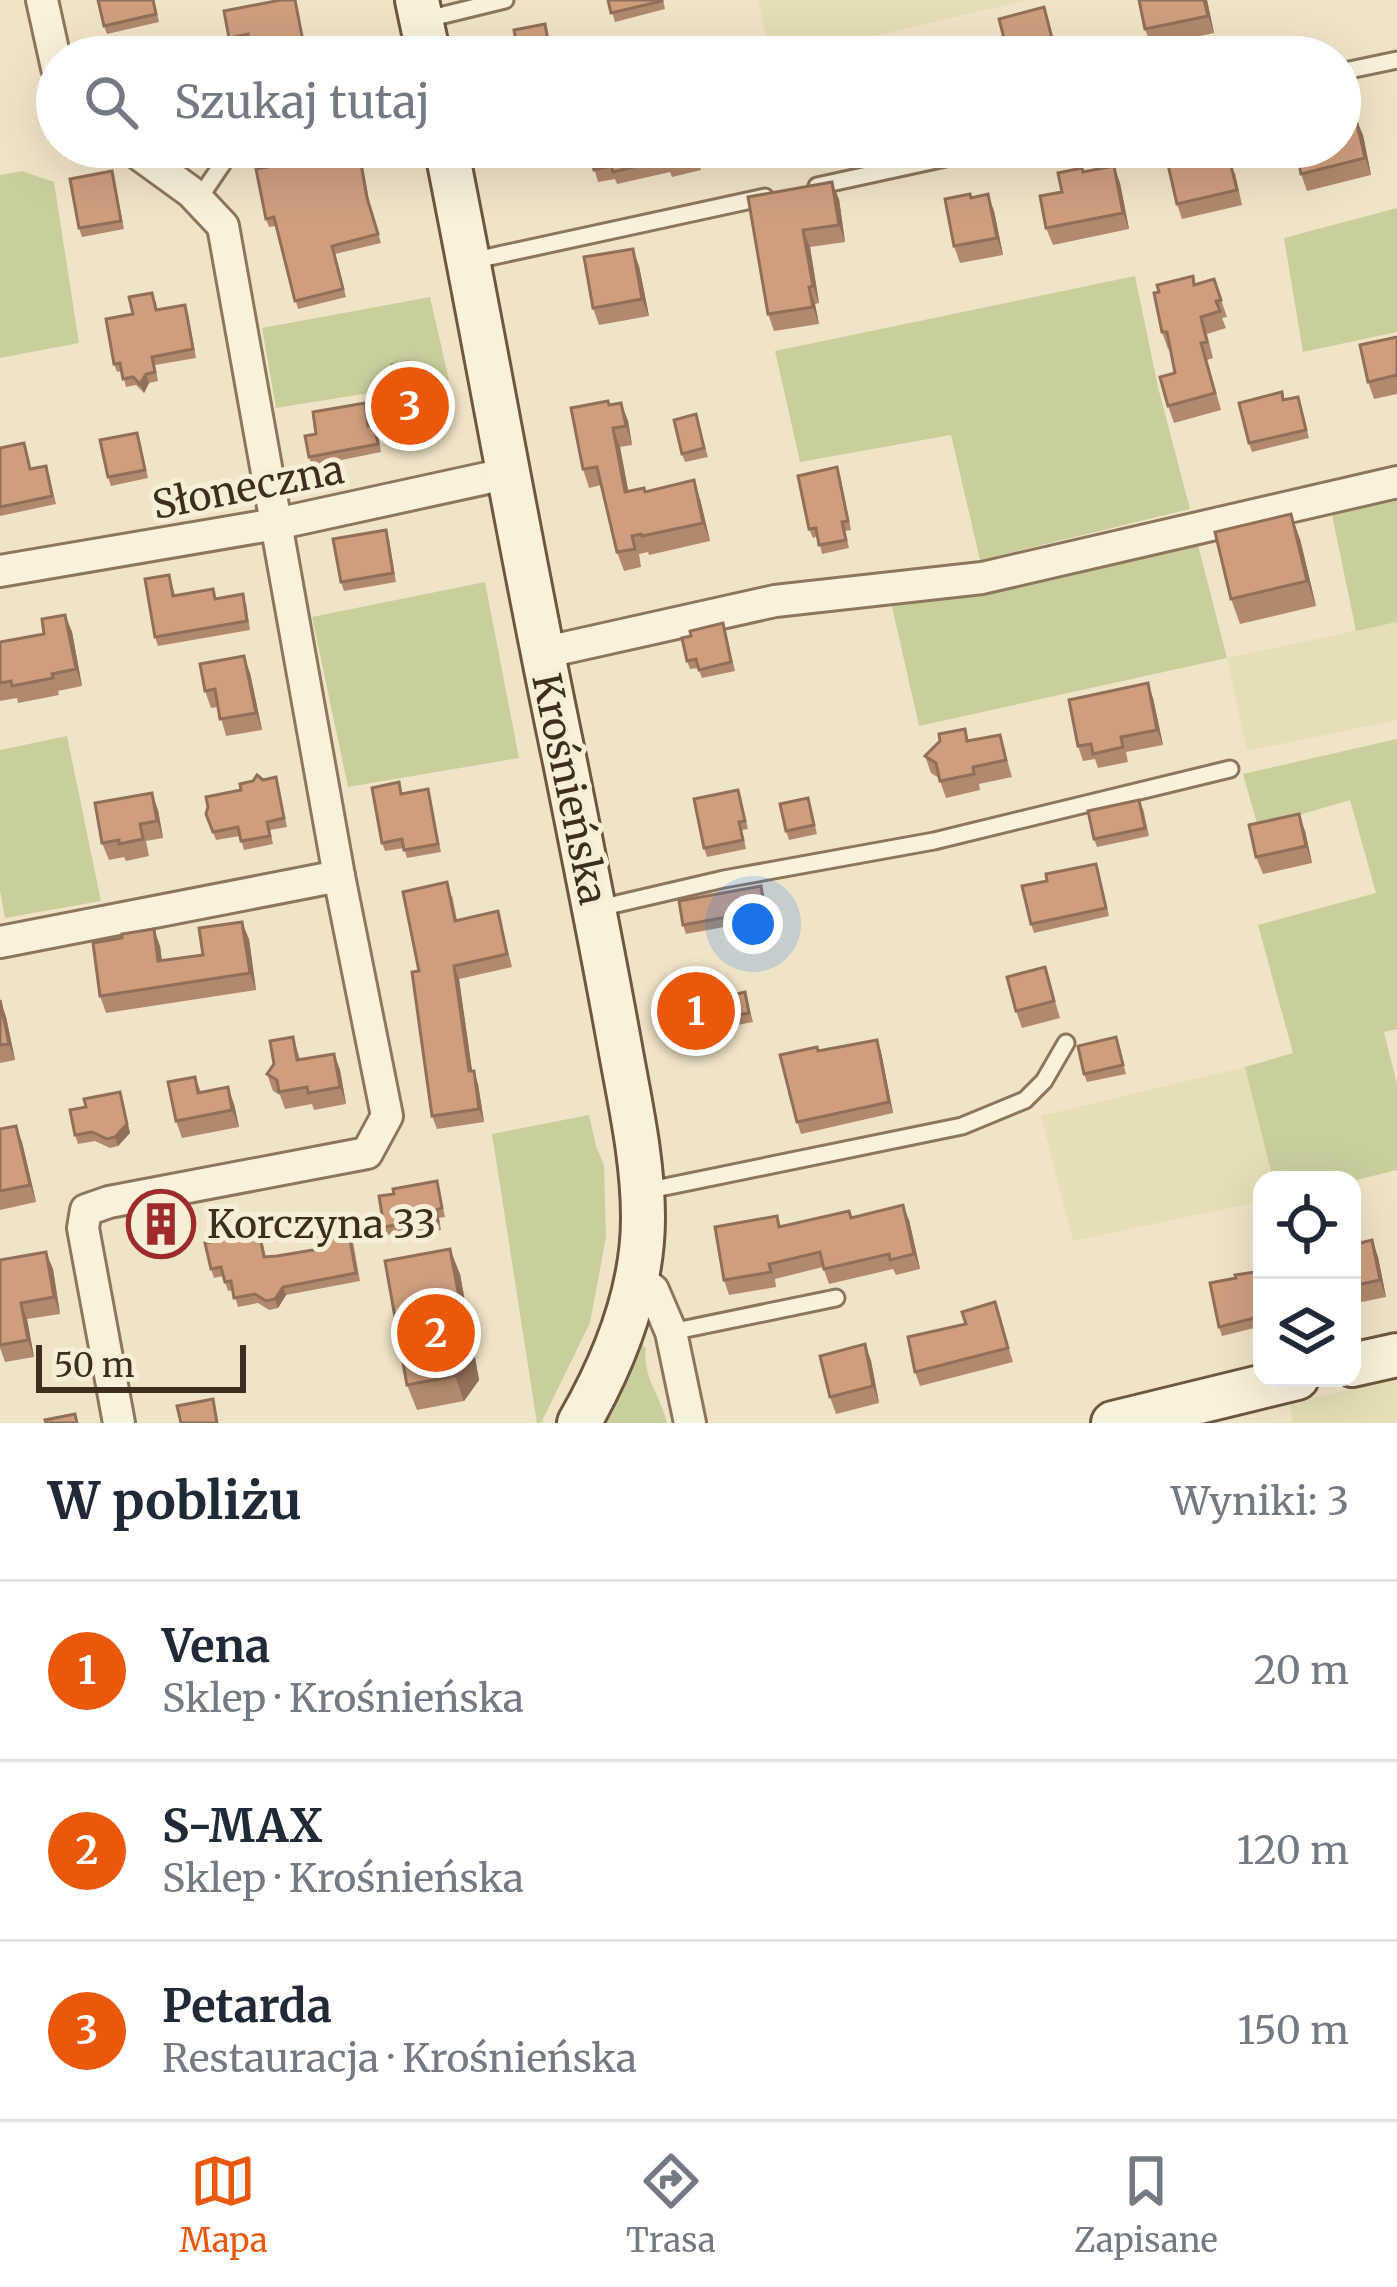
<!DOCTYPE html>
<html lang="pl">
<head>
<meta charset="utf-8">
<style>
	:root { --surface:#fff; --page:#f6f6f7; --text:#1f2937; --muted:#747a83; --line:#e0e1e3; --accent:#ea580c }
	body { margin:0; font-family:Merriweather,serif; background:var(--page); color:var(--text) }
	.controls { position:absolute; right:36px; bottom:36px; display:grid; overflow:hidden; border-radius:24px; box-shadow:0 12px 48px #0002 }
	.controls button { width:108px; height:108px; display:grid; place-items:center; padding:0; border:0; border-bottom:3px solid var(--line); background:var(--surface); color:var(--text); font:60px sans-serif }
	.scale { position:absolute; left:36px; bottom:30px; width:210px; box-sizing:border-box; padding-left:12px; border:6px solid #3d2e20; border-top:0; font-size:33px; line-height:42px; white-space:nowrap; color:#3d2e20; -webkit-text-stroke:9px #f7eed8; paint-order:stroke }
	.you { position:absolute; left:753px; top:924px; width:42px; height:42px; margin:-30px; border:9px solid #fff; border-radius:50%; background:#1a73e8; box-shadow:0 0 0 18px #1a73e833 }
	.badge { display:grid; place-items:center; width:78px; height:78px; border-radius:50%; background:var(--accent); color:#fff; font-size:39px; font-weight:700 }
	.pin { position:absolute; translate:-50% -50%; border:6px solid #fff; box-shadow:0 3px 12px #0006 }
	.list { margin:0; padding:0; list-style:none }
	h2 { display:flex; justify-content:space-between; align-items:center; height:156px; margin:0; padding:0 48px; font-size:51px }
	h2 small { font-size:39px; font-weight:400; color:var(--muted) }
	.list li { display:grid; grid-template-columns:78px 1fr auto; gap:36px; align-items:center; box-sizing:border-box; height:180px; padding:0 48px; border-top:3px solid var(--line) }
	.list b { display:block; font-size:45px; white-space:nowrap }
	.list p { margin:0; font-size:39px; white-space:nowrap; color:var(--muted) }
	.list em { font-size:39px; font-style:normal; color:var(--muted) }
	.icon { flex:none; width:66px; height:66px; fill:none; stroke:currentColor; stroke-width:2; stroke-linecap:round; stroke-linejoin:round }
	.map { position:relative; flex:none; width:1397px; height:1423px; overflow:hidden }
	.search { position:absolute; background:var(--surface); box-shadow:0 12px 48px #0002; left:36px; right:36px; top:36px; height:132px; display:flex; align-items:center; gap:30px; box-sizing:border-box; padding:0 42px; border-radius:66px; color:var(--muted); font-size:45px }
	.sheet { height:696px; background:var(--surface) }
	nav { display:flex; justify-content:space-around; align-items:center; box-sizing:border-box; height:168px; border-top:3px solid var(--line); background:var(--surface); font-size:33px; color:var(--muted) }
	nav a { display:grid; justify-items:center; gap:6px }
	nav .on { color:var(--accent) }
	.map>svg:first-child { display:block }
</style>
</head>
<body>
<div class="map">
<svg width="1397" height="1423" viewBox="0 0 1397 1423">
	<rect width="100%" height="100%" fill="#f0e4c8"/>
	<!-- farmland -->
	<g fill="#e6deb5">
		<path d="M758,0H1028L785,57H771Z"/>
		<path d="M1397,622V720L1247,751L1227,658Z"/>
		<path d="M1245,1067L1273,1180H1262V1201L1073,1241L1041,1116Z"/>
		<path d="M1397,1379V1423H1292L1290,1403Z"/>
	</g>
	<!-- green -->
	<g fill="#c9cf9b">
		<path d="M22,171L54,182L79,343L0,358V175Z"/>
		<path d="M1397,208V332L1303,352L1284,238Z"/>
		<path d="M1135,276L1158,387L1190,509L980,560L951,435L800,462L775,351Z"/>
		<path d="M430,297L449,380L276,408L262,328Z"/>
		<path d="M1397,492V622L1356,631L1330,505Z"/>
		<path d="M1196,537L1227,658L919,726L890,598Z"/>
		<path d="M485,582L519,758L348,787L312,617Z"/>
		<path d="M67,736L101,901L5,918L0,891V750Z"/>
		<path d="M1397,739V1029L1384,1032L1397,1084V1170L1352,1181L1273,1180L1245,1067L1293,1053L1258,925L1376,893L1350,800L1258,827L1243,774Z"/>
		<path d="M589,1115L596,1146L604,1165L606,1237L590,1323L541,1423H537L492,1134Z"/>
		<path d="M640,1343L646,1348C642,1377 661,1396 667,1423H595L632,1348Z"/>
	</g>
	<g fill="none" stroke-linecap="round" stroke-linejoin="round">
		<!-- lane casing -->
		<g stroke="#8d765c" stroke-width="21">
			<g id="lane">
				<path d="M427,19L505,0"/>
				<path d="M1340,72L1397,60"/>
				<path d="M817,186L996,147"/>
				<path d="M198,200L223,163L220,147"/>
				<path d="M471,261L765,197"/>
				<path d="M595,909L724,879L934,841L1230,769"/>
				<path d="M645,1191L962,1126L1025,1100L1044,1081L1066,1043"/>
				<path d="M671,1332L836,1298"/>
			</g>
		</g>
		<!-- street casing -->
		<g stroke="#8d765c" stroke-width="36">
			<g id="street">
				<path d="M42,0L57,68"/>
				<path d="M0,571L276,524L510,473"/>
				<path d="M542,653L775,601L982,578L1397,482"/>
				<path d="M0,942L339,876"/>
				<path d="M637,1278L653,1290L671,1332L690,1423"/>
				<path d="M119,1423L83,1228L86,1210L109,1202L367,1153L387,1116L339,876L223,226L191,192L129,147"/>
			</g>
		</g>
		<!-- secondary casing -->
		<g stroke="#6f573f" stroke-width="48">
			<g id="secondary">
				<path d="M417,0L429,57"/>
				<path d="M446,147C487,352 522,558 565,762C584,857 603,952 620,1047C630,1103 643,1160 643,1218C643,1290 614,1362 579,1423"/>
				<path d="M1352,1365L1397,1355"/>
				<path d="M1113,1423L1297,1378"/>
			</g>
		</g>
		<!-- lane -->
		<use href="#lane" stroke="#faf1dc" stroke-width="15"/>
		<!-- street -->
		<use href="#street" stroke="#faf1dc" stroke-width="30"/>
		<!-- secondary -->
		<use href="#secondary" stroke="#faf1dc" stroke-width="42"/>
	</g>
	<!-- wall -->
	<g fill="#b2896c">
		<path d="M154,0L159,22L107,34L104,26Z"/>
		<path d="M608,0H663L665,9L615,22Z"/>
		<path d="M1207,0L1214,33L1151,46L1145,29Z"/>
		<path d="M297,6L307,57H253L249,43L232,46L229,38Z"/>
		<path d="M1356,119L1363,135L1371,175L1307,191L1301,174Z"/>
		<path d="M287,147H324L325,152L361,155L370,206L381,243L335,254L346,297L298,309L276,226L269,227L266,219L290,163Z"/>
		<path d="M588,147H696L701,170L672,177L670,172L617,184L615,179L598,182Z"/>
		<path d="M1192,155L1213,162L1235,173L1242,205L1182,219L1177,204Z"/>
		<path d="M112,171L124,229L82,237L79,228Z"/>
		<path d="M1083,172L1120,183L1129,229L1053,245L1046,228L1062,192Z"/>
		<path d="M748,197L839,199L845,242L810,247L819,303L815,304L819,324L774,331L768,314Z"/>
		<path d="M994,211L1003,255L960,263L954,246Z"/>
		<path d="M639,266L649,316L599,325L593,308Z"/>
		<path d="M1214,279L1227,317L1222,318L1226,328L1207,334L1213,358L1207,360L1221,410L1174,423L1168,406L1175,373L1171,349H1168L1162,332L1196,284Z"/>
		<path d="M156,301L157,310L188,313L196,358L155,365L158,381L149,383L144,393L136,385L126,387L122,371L117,372L114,364L133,314Z"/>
		<path d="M1397,337V394L1374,399L1368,382Z"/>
		<path d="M418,369L430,410L423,420L406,423L397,398Z"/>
		<path d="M1298,397L1309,438L1252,452L1249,443L1283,400Z"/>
		<path d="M365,403L370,426L378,434L381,452L312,466L309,457L316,434Z"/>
		<path d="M621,403L628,421L632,445L620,447L628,491L700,499L710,541L649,555L648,552L639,554L641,567L624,571L617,552L601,485L589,488L583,469L610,405Z"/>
		<path d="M696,414L708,457L685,462L682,454Z"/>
		<path d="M140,441L148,478L111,486L108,477Z"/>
		<path d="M0,448L27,452L31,469L49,474L56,504L0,516Z"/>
		<path d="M840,476L851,530L845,531L849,548L822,554L818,536L813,538L809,529Z"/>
		<path d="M389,539L396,582L344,591L341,582Z"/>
		<path d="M1300,539L1316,606L1240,624L1231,599Z"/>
		<path d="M169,575L175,595L246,603L250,630L158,646L155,637Z"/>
		<path d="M65,615L72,632L82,686L58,691L59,695L18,703L17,698L0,701V642L44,634Z"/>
		<path d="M726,632L735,671L702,678L698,668L690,669L687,661Z"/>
		<path d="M250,673L262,730L226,736L218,707L211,708L205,691Z"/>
		<path d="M1153,698L1163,745L1126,752L1128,762L1098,768L1095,759L1083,761L1078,746Z"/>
		<path d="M965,729L969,741L1000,735L1012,777L979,784L980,790L946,798L939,778L931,773L925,756Z"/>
		<path d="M276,777L287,827L270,830L273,844L244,850L240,836L216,840L206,814L241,790L263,780Z"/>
		<path d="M428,789L441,852L407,858L404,848L385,851L382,843L402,794Z"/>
		<path d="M808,798L817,834L789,840L786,831Z"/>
		<path d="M741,799L748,829L742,830L746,849L707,857L704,848Z"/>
		<path d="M1143,808L1149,836L1097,847L1094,839Z"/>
		<path d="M158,810L163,838L146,841L149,856L126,861L124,857L109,860L102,843Z"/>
		<path d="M1305,831L1312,863L1263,874L1256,857Z"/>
		<path d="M1099,872L1109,916L1034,933L1031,924Z"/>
		<path d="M764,894L768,919L686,934L683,925Z"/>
		<path d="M452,895L457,920L498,911L512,967L459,979L472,1071L478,1084L484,1122L437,1129L432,1116L419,971Z"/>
		<path d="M249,939L256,990L106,1013L100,996L160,946L162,961L203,955Z"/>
		<path d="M1045,967L1060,1018L1022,1028L1016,1011Z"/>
		<path d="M707,982L710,990L726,987L729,995L745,992L753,1022L701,1032L697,1021L692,1022L689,1013Z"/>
		<path d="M0,1000L6,1017L15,1060L0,1063Z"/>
		<path d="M293,1037L300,1059L334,1054L340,1070L346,1104L314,1110L312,1104L285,1109L280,1095L273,1091L267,1074Z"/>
		<path d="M1116,1037L1126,1074L1087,1082L1084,1074Z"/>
		<path d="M877,1040L881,1052L893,1113L801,1134L788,1093L818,1051Z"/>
		<path d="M195,1077L201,1092L234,1104L239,1127L182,1138L176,1121Z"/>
		<path d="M120,1092L130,1133L118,1146L110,1148L95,1141L78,1144L75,1135L86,1107Z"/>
		<path d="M0,1129L22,1142L36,1202L0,1210Z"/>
		<path d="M437,1181L445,1217L439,1218L441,1230L403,1237L402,1233L387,1235L384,1227L394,1194Z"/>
		<path d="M777,1216L781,1226L852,1217L909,1220L920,1269L896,1275L893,1269L829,1284L823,1267L775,1279L776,1287L729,1295L724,1280Z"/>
		<path d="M352,1236L360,1281L286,1295L278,1308L269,1310L258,1303L238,1307L233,1290L228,1291L223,1276L214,1278L211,1269L262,1240L266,1257L319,1249Z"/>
		<path d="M1372,1240L1378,1257L1386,1297L1352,1304V1245Z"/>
		<path d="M0,1260L53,1269L60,1314L27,1319L34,1357L5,1362L0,1348Z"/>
		<path d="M1262,1271V1326L1222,1336L1219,1327L1236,1278Z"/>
		<path d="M460,1274L479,1380L464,1401L417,1410L407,1385Z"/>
		<path d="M995,1302L1013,1362L920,1386L915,1372L966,1324Z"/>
		<path d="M865,1344L871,1361L879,1403L836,1414L830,1397Z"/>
	</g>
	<!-- shaded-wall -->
	<g fill="#916f58">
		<path d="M1204,0H1207L1214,33L1208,16Z"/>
		<path d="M1356,119L1363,135L1371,175L1365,158Z"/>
		<path d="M1114,166L1120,183L1129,229L1123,213Z"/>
		<path d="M832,182L839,199L845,242L839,225Z"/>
		<path d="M988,194L994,211L1003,255L997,238Z"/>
		<path d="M803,230L810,247L819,303L813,286Z"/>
		<path d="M633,249L639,266L649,316L642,299Z"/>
		<path d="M809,287L815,304L819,324L813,307Z"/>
		<path d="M418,369L430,410L423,420L414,395Z"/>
		<path d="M146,374L149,383L144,393L140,384Z"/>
		<path d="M621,403L628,421L632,445L626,426Z"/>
		<path d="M613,428L620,447L632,510L625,492Z"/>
		<path d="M694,480L700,499L710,541L703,523Z"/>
		<path d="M1291,514L1300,539L1316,606L1307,581Z"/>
		<path d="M65,615L72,632L82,686L76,669Z"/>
		<path d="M244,656L250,673L262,730L256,713Z"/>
		<path d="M1148,683L1153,698L1163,745L1157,730Z"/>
		<path d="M152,793L158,810L163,838L157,821Z"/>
		<path d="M1299,814L1305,831L1312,863L1306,846Z"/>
		<path d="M242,922L249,939L256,990L250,973Z"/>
		<path d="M154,929L160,946L164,978L158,961Z"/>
		<path d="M454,966L459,979L474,1084L469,1071Z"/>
		<path d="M0,1000L6,1017L15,1060L9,1044Z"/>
		<path d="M877,1040L881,1052L893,1113L889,1102Z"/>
		<path d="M334,1054L340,1070L346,1104L340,1087Z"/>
		<path d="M474,1071L478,1084L484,1122L479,1109Z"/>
		<path d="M228,1087L234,1104L239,1127L232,1110Z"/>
		<path d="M120,1092L130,1133L118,1146L115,1137Z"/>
		<path d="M16,1126L22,1142L36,1202L30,1185Z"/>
		<path d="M903,1205L909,1220L920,1269L914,1254Z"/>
		<path d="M1372,1240L1378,1257L1386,1297L1380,1280Z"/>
		<path d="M450,1249L460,1274L479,1380L464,1401L455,1376Z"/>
		<path d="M46,1252L53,1269L60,1314L54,1297Z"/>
		<path d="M283,1287L286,1295L278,1308L275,1299Z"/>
		<path d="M21,1303L27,1319L34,1357L28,1340Z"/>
		<path d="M865,1344L871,1361L879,1403L873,1386Z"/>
	</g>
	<!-- building -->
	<g fill="#cf9f7d" stroke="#916f58" stroke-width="3">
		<path d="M98,0H153L156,14L104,26Z"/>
		<path d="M281,0H295L306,57H263L262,49L251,52L248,34L229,38L224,11Z"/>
		<path d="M608,0H662V1L611,13Z"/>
		<path d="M1139,0H1204L1208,16L1145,29Z"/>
		<path d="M1044,7L1056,54L1043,57H1009L999,19Z"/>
		<path d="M545,24L551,57H519L514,30Z"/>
		<path d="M1356,119L1365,158L1301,174L1296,147H1340V122Z"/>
		<path d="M287,147H322L323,152L358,147L367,198L378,234L332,246L343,289L295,301L274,217L266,219L256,169L290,163Z"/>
		<path d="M588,147H694L697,157L668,164L666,159L613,172L611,166L594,170Z"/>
		<path d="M1191,150L1192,155L1210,152L1212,162L1229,158L1237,190L1177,204L1166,156Z"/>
		<path d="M1114,166L1123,213L1046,228L1040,196L1062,192L1058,173L1082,168L1083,172Z"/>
		<path d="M112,171L121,221L79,228L70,179Z"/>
		<path d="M832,182L839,225L803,230L813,286L809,287L813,307L768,314L748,197Z"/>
		<path d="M970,194L971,198L988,194L997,238L954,246L945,199Z"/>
		<path d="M633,249L642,299L593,308L584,257Z"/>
		<path d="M1193,276L1194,285L1214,279L1221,300L1216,301L1220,311L1201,317L1207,342L1201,343L1215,393L1168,406L1160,377L1175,373L1167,332H1162L1154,293L1159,292L1157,285Z"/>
		<path d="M152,293L156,310L185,305L193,349L152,357L155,372L146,374L140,384L133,377L123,379L120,363L114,364L106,319L133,314L129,297Z"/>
		<path d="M1397,337V375L1368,382L1360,345Z"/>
		<path d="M408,362L418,369L421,385L414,395L397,398L392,365Z"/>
		<path d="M1282,392L1283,400L1298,397L1306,430L1249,443L1239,403Z"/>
		<path d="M608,401L609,405L621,403L626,426L613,428L625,492L644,488L645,492L694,480L703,523L642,536L641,534L632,536L635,549L617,552L597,467L583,469L571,408Z"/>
		<path d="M365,403L368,426L374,425L378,444L309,457L305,436L316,434L313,412Z"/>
		<path d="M696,414L704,448L682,454L674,420Z"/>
		<path d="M137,433L145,470L108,477L100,440Z"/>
		<path d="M24,443L30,469L46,466L52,496L0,507V448Z"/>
		<path d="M837,467L848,521L842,522L846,540L819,545L816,528L809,529L798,476Z"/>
		<path d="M1291,514L1307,581L1231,599L1215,532Z"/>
		<path d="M386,530L393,573L341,582L333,539Z"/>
		<path d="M169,575L173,596L213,589L215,599L243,594L247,621L155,637L145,579Z"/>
		<path d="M65,615L76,669L52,674L53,678L12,686L11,681L0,683V642L44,634L42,619Z"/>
		<path d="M723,623L731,662L699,670L696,659L687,661L682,638L691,636L690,631Z"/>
		<path d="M244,656L256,713L220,719L215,689L205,691L200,664Z"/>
		<path d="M1148,683L1157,730L1121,737L1123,747L1093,754L1091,744L1078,746L1069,700Z"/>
		<path d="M965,729L967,741L1000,735L1006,760L973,767L974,774L940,781L936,763L925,756L940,741L939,734Z"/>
		<path d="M257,775L263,780L276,777L284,818L267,822L270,836L241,841L238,827L213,832L206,814L208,807L206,797L241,790L240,784L253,781Z"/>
		<path d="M399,782L401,794L428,789L438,844L404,850L402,839L382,843L372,788Z"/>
		<path d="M738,790L745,821L739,822L743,840L704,848L694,799Z"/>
		<path d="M152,793L157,821L140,824L143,839L119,844V840L102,843L95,803Z"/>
		<path d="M808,798L814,825L786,831L780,804Z"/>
		<path d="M1139,800L1145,828L1094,839L1088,811Z"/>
		<path d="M1299,814L1306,846L1256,857L1249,825Z"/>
		<path d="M1096,864L1106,908L1031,924L1022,886L1047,881L1046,874Z"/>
		<path d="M447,882L455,921L498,911L507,954L454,966L469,1071H474L479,1109L432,1116L412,972L419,971L403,892Z"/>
		<path d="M761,886L765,910L683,925L679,901Z"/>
		<path d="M242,922L250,973L100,996L93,943L122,938V934L154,929L158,961L203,955L199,928Z"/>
		<path d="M1045,967L1054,1001L1016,1011L1007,977Z"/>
		<path d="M707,982L708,990L726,987L728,996L745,992L749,1013L697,1023L696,1012L689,1013L684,986Z"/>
		<path d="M0,1000L9,1044L0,1045Z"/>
		<path d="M293,1037L297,1060L334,1054L340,1087L308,1093L307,1087L279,1092L277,1080L267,1074L274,1064L270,1041Z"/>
		<path d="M1116,1037L1123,1065L1084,1074L1078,1046Z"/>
		<path d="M877,1040L889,1102L797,1122L780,1055L817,1047L818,1051Z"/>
		<path d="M195,1077L198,1093L228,1087L232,1110L176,1121L168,1082Z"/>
		<path d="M120,1092L127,1124L115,1137L107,1139L92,1132L75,1135L70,1110L86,1107L84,1099Z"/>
		<path d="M16,1126L30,1185L0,1191V1129Z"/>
		<path d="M437,1181L442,1208L436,1210L438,1222L400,1228V1224L384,1227L379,1196L394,1194L393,1189Z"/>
		<path d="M903,1205L914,1254L890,1260L889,1254L824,1269L820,1252L769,1264L771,1272L724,1280L715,1227L777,1216L779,1227L849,1211L851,1218Z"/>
		<path d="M348,1228L356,1273L283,1287L275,1299L266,1301L255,1294L234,1298L231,1281L225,1282L221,1267L211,1269L205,1243L259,1232L264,1257L277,1256L319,1249L316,1234Z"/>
		<path d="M1372,1240L1380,1280L1352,1286V1245Z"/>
		<path d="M450,1249L470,1355L455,1376L407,1385L385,1261Z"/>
		<path d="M46,1252L54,1297L21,1303L28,1340L0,1345V1260Z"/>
		<path d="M1262,1271V1316L1219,1327L1210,1283L1236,1278L1235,1275Z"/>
		<path d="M995,1302L1008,1348L915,1372L908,1337L966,1324L962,1312Z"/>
		<path d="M865,1344L873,1386L830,1397L820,1356Z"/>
		<path d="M213,1399L217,1423H181L177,1406Z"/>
		<path d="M75,1414L77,1423H46L45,1420Z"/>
	</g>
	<!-- icons -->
	<defs>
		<g id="building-ring" transform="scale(3.45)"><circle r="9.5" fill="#f7eed8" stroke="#9e2a2b" stroke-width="1.5"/><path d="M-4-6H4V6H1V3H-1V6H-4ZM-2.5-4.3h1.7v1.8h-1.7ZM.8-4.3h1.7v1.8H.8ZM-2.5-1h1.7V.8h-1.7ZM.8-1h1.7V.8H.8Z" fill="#9e2a2b"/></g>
	</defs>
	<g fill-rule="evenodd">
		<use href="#building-ring" x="161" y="1224"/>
	</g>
	<g text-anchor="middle" stroke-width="10" stroke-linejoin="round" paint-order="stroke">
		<!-- street labels -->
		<g font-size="39" fill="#3d2e20" stroke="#f7eed8">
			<text transform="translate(248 487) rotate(-11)" y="14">Słoneczna</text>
			<text transform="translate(570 789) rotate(78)" y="14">Krośnieńska</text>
		</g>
		<!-- poi labels -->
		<g font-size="39" fill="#3d2e20" stroke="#f7eed8" text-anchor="start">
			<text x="207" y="1238">Korczyna 33</text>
		</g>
	</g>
</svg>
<div class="controls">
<button><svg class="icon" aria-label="locate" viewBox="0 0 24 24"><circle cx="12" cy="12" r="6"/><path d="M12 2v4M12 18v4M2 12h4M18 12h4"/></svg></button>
<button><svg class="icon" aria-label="layers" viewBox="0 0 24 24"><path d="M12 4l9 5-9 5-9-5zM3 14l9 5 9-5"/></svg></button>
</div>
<div class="scale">50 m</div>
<div class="you"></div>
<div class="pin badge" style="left:696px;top:1011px">1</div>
<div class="pin badge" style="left:436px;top:1333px">2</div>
<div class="pin badge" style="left:410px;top:406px">3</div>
<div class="search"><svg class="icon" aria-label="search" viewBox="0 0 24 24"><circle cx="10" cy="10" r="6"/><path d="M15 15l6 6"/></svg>Szukaj tutaj</div>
</div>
<section class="sheet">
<h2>W pobliżu<small>Wyniki: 3</small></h2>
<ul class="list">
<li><span class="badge">1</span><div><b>Vena</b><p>Sklep · Krośnieńska</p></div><em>20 m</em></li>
<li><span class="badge">2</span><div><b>S-MAX</b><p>Sklep · Krośnieńska</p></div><em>120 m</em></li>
<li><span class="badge">3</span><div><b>Petarda</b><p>Restauracja · Krośnieńska</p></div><em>150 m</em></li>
</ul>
</section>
<nav>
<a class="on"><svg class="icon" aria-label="map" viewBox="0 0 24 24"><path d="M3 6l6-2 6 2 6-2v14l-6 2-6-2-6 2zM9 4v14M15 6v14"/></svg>Mapa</a>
<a><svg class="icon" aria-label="directions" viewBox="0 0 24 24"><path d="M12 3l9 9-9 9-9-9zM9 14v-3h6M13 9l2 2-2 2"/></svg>Trasa</a>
<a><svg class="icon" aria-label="saved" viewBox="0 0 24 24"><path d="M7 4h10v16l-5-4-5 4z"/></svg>Zapisane</a>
</nav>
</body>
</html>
